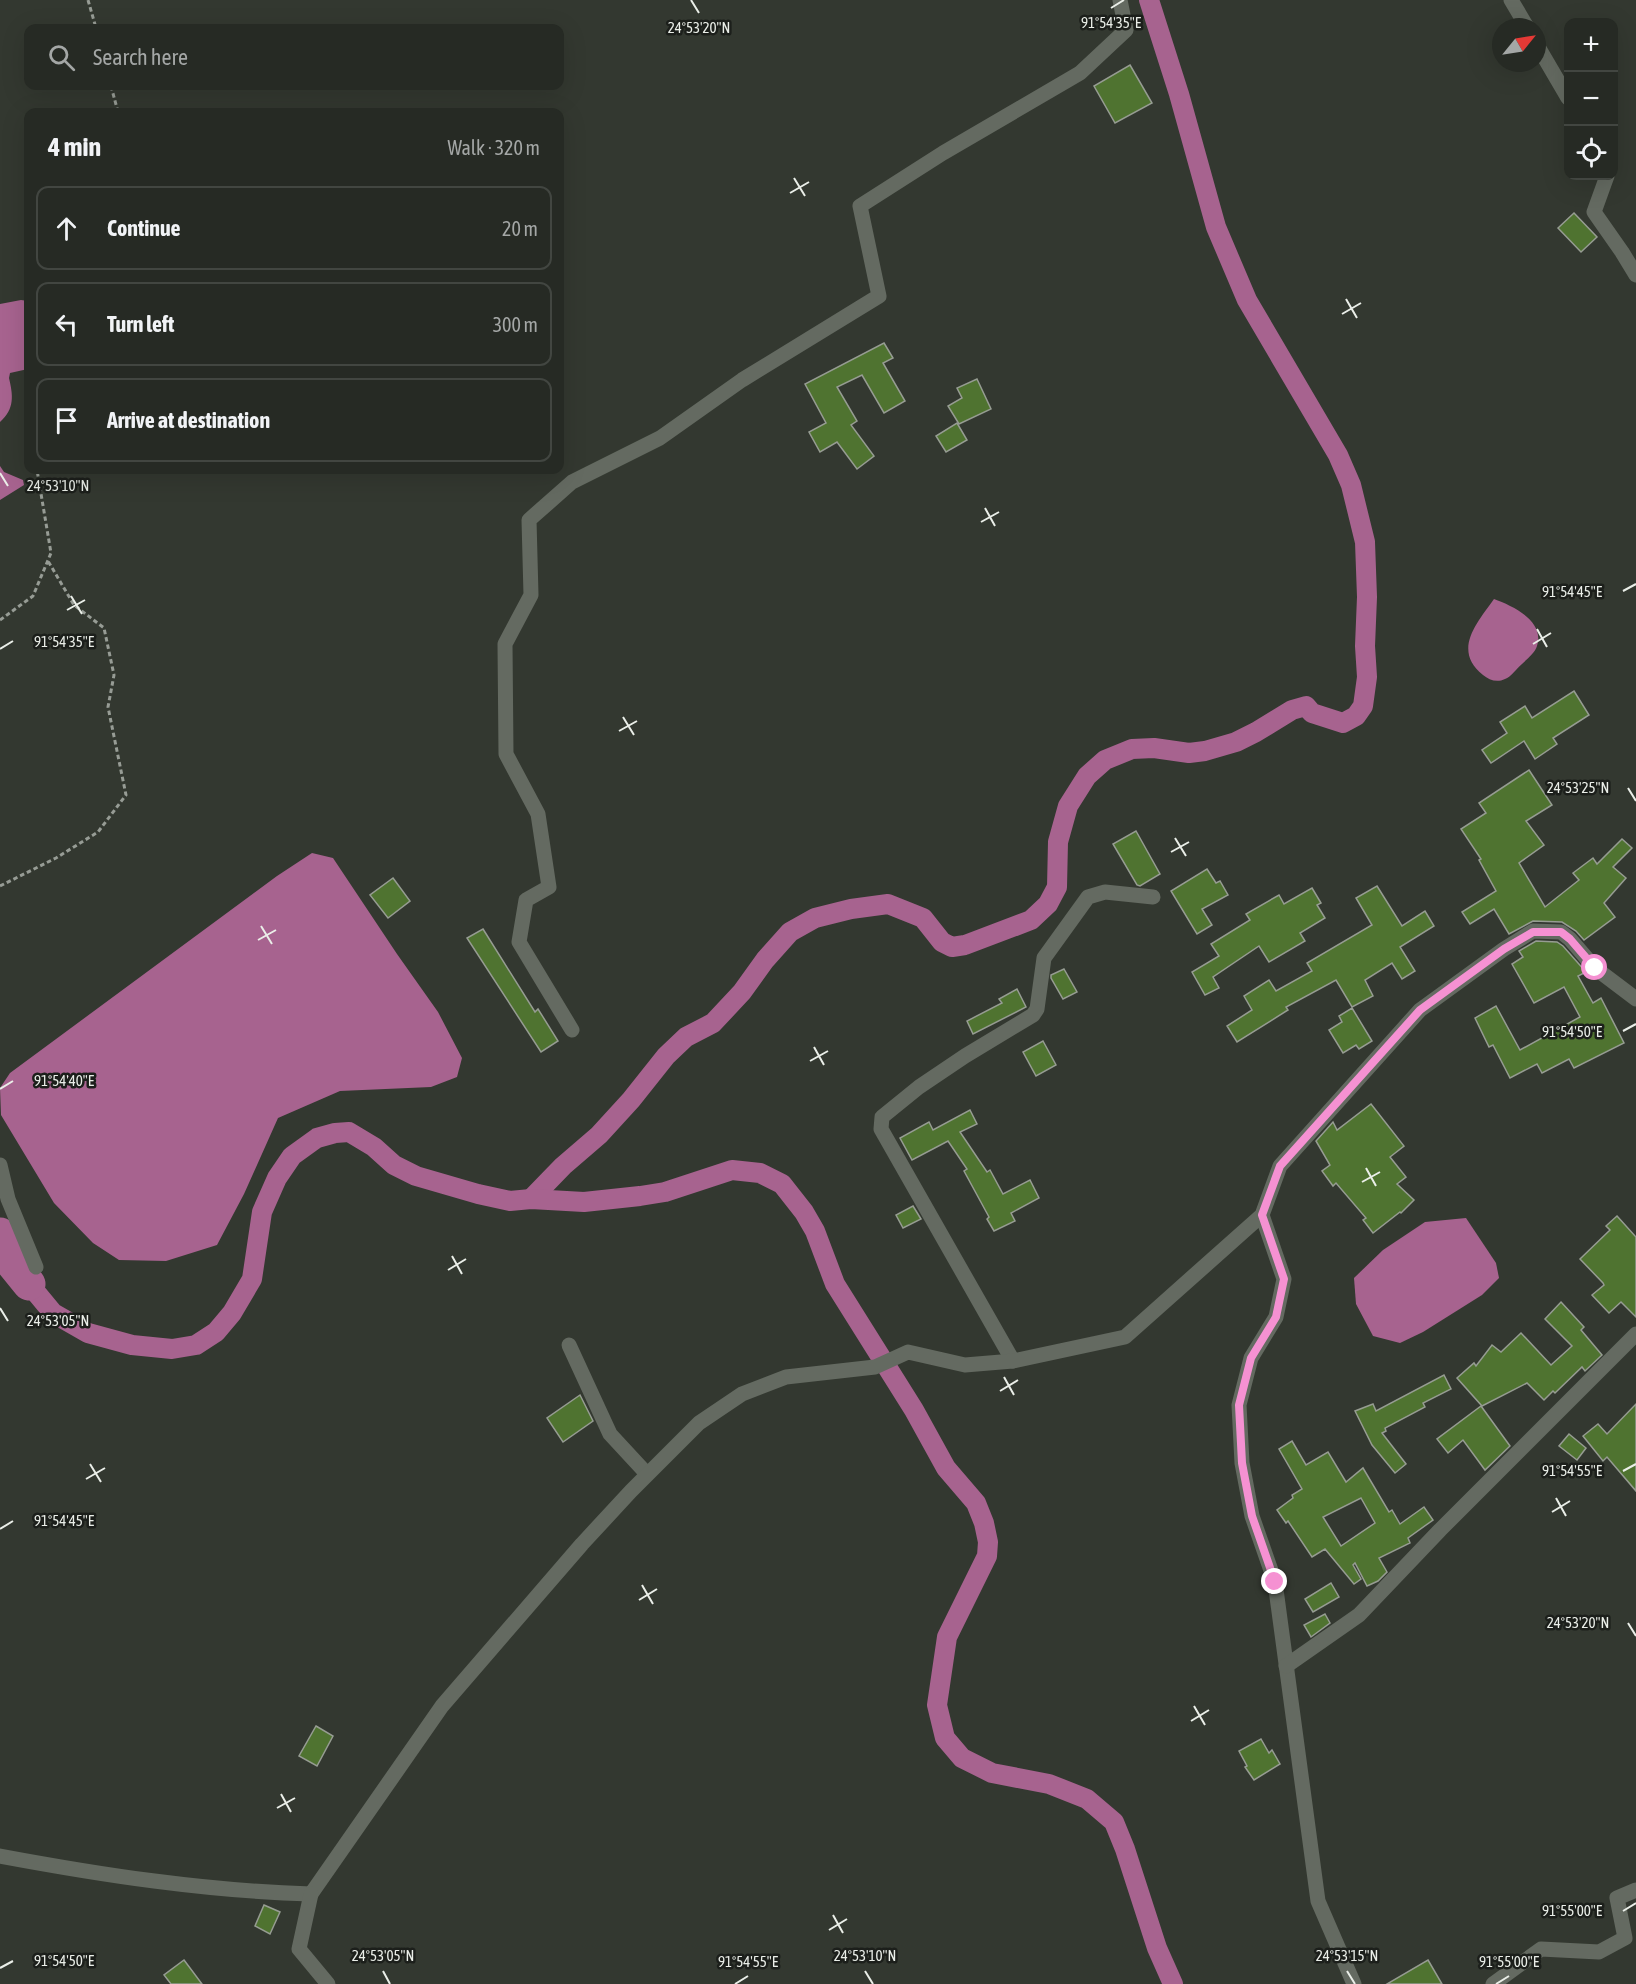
<!DOCTYPE html>
<html lang="en">
<head>
<meta charset="utf-8">
<style>
	:root { --surface:#262a24; --page:#2e322c; --text:#f1f3f6; --muted:#a4a7a6; --line:#424641 }
	body { margin:0; font-family:"Asap Condensed",sans-serif; background:var(--page); color:var(--text) }
	.controls { position:absolute; right:18px; top:18px; display:grid; overflow:hidden; border-radius:12px; box-shadow:0 6px 24px #0002 }
	.controls button { width:54px; height:54px; display:grid; place-items:center; padding:0; border:0; border-bottom:2px solid var(--line); background:var(--surface); color:var(--text); font:30px sans-serif }
	.compass { position:absolute; left:1492px; top:18px; width:54px; height:54px; border-radius:50%; background:var(--surface); box-shadow:0 6px 24px #0002; rotate:60deg }
	.stop { position:absolute; width:18px; height:18px; margin:-14px; border:4px solid #f591d2; border-radius:50%; background:#fff }
	.stop.end { background:#f591d2; border-color:#fff; box-shadow:0 2px 6px #0008 }
	.list { margin:0; padding:0; list-style:none }
	h2 { display:flex; justify-content:space-between; align-items:center; height:78px; margin:0; padding:0 24px; font-size:26px }
	h2 small { font-size:20px; font-weight:400; color:var(--muted) }
	.list li { display:grid; grid-template-columns:39px 1fr auto; gap:18px; align-items:center; box-sizing:border-box; height:84px; margin:0 12px 12px; padding:0 12px; border:2px solid var(--line); border-radius:12px }
	.list b { display:block; font-size:22px; white-space:nowrap }
	.list em { font-size:20px; font-style:normal; color:var(--muted) }
	.icon { flex:none; width:33px; height:33px; fill:none; stroke:currentColor; stroke-width:2; stroke-linecap:round; stroke-linejoin:round }
	.map { position:relative; flex:none; width:1636px; height:1984px; overflow:hidden }
	.search { position:absolute; background:var(--surface); box-shadow:0 6px 24px #0002; left:24px; top:24px; width:540px; height:66px; display:flex; align-items:center; gap:15px; box-sizing:border-box; padding:0 21px; border-radius:12px; color:var(--muted); font-size:22px }
	.panel { position:absolute; background:var(--surface); box-shadow:0 6px 24px #0002; left:24px; top:108px; width:540px; height:366px; border-radius:12px }
	.map>svg:first-child { display:block }
</style>
</head>
<body>
<div class="map">
<svg width="1636" height="1984" viewBox="0 0 1636 1984">
	<rect width="100%" height="100%" fill="#333830"/>
	<!-- water -->
	<g fill="#a7638f">
		<path d="M21,300L28,301V369L10,373L9,378C13,395 15,409 0,422V304Z"/>
		<path d="M0,466L4,472L23,480L24,485L0,500Z"/>
		<path d="M1494,599C1513,606 1545,621 1537,646C1535,653 1527,659 1522,664C1517,668 1511,677 1505,679C1497,683 1489,680 1483,675C1452,650 1477,623 1494,599Z"/>
		<path d="M312,853L333,858L397,954L438,1012L462,1058L457,1077L431,1087L340,1091L278,1118L244,1194L217,1245L166,1261L119,1260L93,1243L54,1203L1,1115L0,1088L10,1073L277,876Z"/>
		<path d="M1466,1218L1496,1263L1499,1278L1482,1295L1423,1332L1400,1343L1373,1336L1356,1304L1354,1278L1383,1250L1425,1222Z"/>
	</g>
	<g fill="none" stroke-linecap="round" stroke-linejoin="round">
		<!-- canal -->
		<g stroke="#a7638f" stroke-width="20">
			<path d="M531,1199L563,1166L599,1135L631,1100L666,1056L686,1037L713,1023L742,992L765,960L790,932L815,918L851,909L888,904L923,918L942,942L952,947L965,945L1031,920L1048,904L1057,887L1058,842L1068,806L1087,776L1105,760L1132,749L1154,748L1189,753L1205,751L1236,742L1256,732L1292,710L1306,706L1312,713L1343,723L1356,716L1363,706L1367,677L1365,646L1367,597L1365,542L1351,485L1338,455L1247,300L1216,227L1179,94L1149,0"/>
			<path d="M29,1284L53,1313L88,1333L132,1345L172,1349L196,1345L216,1332L232,1313L252,1279L262,1212L277,1178L292,1156L317,1138L335,1133L349,1132L374,1147L394,1165L416,1176L478,1194L510,1201L531,1199L584,1202L640,1196L665,1192L732,1170L760,1173L782,1184L804,1212L815,1231L835,1284L914,1410L946,1468L976,1503L984,1523L988,1542L987,1556L947,1637L937,1705L945,1738L962,1758L992,1773L1049,1784L1087,1799L1114,1822L1125,1849L1157,1948L1173,1984"/>
		</g>
		<!-- river -->
		<path stroke="#a7638f" stroke-width="33" d="M0,1234L11,1262L29,1284"/>
	</g>
	<!-- building -->
	<g fill="#4f7330" stroke="#969c92" stroke-width="1.5" fill-rule="evenodd">
		<path d="M1130,65L1152,103L1115,123L1094,86Z"/>
		<path d="M1574,213L1597,237L1581,252L1558,228Z"/>
		<path d="M884,343L893,358L883,363L905,401L884,413L862,375L837,387L857,421L851,425L874,456L857,469L837,442L820,452L809,432L826,423L805,384Z"/>
		<path d="M977,379L991,409L959,424L948,406L962,398L957,388Z"/>
		<path d="M957,423L967,440L946,452L936,436Z"/>
		<path d="M1574,691L1589,715L1553,738L1557,744L1535,759L1524,741L1491,763L1482,750L1507,733L1500,722L1525,706L1532,718Z"/>
		<path d="M1529,770L1552,805L1526,821L1544,845L1519,863L1545,907L1579,880L1573,873L1593,858L1597,864L1622,839L1632,848L1613,867L1626,878L1604,903L1615,917L1584,940L1576,931L1562,922L1533,921L1509,934L1494,909L1470,924L1462,912L1496,891L1479,860L1481,859L1461,829L1486,813L1479,803Z"/>
		<path d="M1136,831L1160,874L1140,886L1137,885L1113,844Z"/>
		<path d="M1207,869L1216,883L1220,881L1228,895L1202,909L1212,925L1197,934L1171,891Z"/>
		<path d="M393,878L410,901L388,918L370,895Z"/>
		<path d="M1377,886L1402,926L1425,911L1434,926L1400,947L1415,971L1402,979L1392,963L1365,980L1373,996L1352,1007L1336,980L1286,1007L1288,1010L1237,1042L1227,1026L1252,1010L1244,996L1269,980L1276,991L1312,971L1307,963L1372,925L1356,898Z"/>
		<path d="M1312,888L1321,903L1317,905L1325,918L1300,933L1305,941L1269,962L1259,946L1213,977L1219,988L1205,995L1192,972L1219,956L1211,944L1250,920L1246,914L1279,895L1284,904Z"/>
		<path d="M483,929L535,1012L538,1009L558,1041L541,1052L467,938Z"/>
		<path d="M1536,941L1557,942L1563,946L1586,972L1578,976L1593,1003L1601,998L1624,1043L1574,1068L1569,1059L1542,1073L1537,1064L1510,1078L1493,1045L1489,1047L1475,1018L1496,1006L1520,1050L1580,1017L1564,987L1534,1003L1512,964L1523,957L1519,951Z"/>
		<path d="M1064,969L1077,992L1063,999L1051,978V975Z"/>
		<path d="M1017,989L1026,1007L973,1034L967,1021L1002,1003L999,999Z"/>
		<path d="M1352,1008L1372,1041L1359,1049L1356,1045L1343,1053L1329,1030L1342,1022L1339,1016Z"/>
		<path d="M1043,1041L1056,1065L1036,1076L1023,1052Z"/>
		<path d="M1371,1104L1404,1146L1390,1157L1406,1177L1397,1184L1414,1200L1401,1213L1400,1212L1373,1233L1363,1220L1366,1218L1336,1183L1333,1186L1322,1171L1330,1165L1316,1141L1333,1122L1337,1130Z"/>
		<path d="M970,1110L977,1124L960,1132L987,1172L990,1170L1003,1194L1030,1180L1039,1198L1011,1213L1015,1221L994,1231L987,1219L989,1217L964,1171L967,1169L948,1141L912,1160L900,1138L929,1122L933,1130Z"/>
		<path d="M913,1206L921,1219L903,1228L896,1215Z"/>
		<path d="M1617,1216L1636,1237V1317L1621,1302L1609,1313L1592,1295L1604,1285L1603,1283L1580,1259L1610,1230L1606,1226Z"/>
		<path d="M1561,1302L1584,1327L1581,1330L1602,1355L1585,1371L1582,1367L1555,1393L1553,1391L1544,1400L1527,1383L1482,1406L1457,1378L1474,1363L1476,1366L1492,1345L1501,1352L1521,1333L1551,1365L1572,1346L1545,1319Z"/>
		<path d="M1444,1375L1451,1389L1423,1403L1425,1407L1385,1428L1386,1431L1382,1433L1406,1464L1395,1473L1372,1445L1355,1411L1373,1404L1376,1411Z"/>
		<path d="M580,1395L593,1421L563,1442L547,1418Z"/>
		<path d="M1636,1404V1491L1607,1457L1603,1461L1583,1436L1598,1424L1607,1434Z"/>
		<path d="M1481,1406L1510,1446L1485,1470L1463,1440L1448,1453L1437,1439Z"/>
		<path d="M1569,1434L1586,1448L1577,1460L1559,1446Z"/>
		<path d="M1292,1441L1306,1465L1328,1452L1346,1482L1363,1468L1389,1512L1392,1510L1400,1524L1424,1507L1433,1520L1408,1538L1410,1543L1379,1558L1387,1572L1378,1581L1367,1586L1355,1563L1353,1565L1361,1579L1354,1584L1325,1549L1312,1557L1288,1521L1286,1523L1277,1510L1293,1498L1292,1495L1302,1489L1279,1449ZM1361,1498L1375,1523L1341,1546L1323,1517Z"/>
		<path d="M1331,1583L1339,1597L1313,1612L1305,1599Z"/>
		<path d="M1325,1614L1330,1623L1311,1637L1304,1625Z"/>
		<path d="M316,1726L333,1736L317,1766L299,1756Z"/>
		<path d="M1261,1739L1269,1753L1272,1750L1280,1764L1254,1780L1245,1767L1247,1766L1239,1751Z"/>
		<path d="M264,1905L280,1912L270,1934L255,1926Z"/>
		<path d="M184,1960L202,1984H171L164,1975Z"/>
		<path d="M1428,1960L1442,1984H1387Z"/>
	</g>
	<g fill="none" stroke-linecap="round" stroke-linejoin="round">
		<!-- path -->
		<g stroke="#979c95" stroke-width="3" stroke-dasharray="4.5 3" stroke-linecap="butt">
			<path d="M88,0L96,28"/>
			<path d="M111,86L118,112"/>
			<path d="M0,620L33,596L51,553L37,470"/>
			<path d="M0,886L56,858L98,832L126,795L108,707L114,675L104,628L74,605L48,561"/>
		</g>
		<!-- minor -->
		<g stroke="#646a61" stroke-width="15">
			<path d="M1511,0L1527,27"/>
			<path d="M1537,45L1568,98"/>
			<path d="M1607,176L1594,212L1622,252L1636,275"/>
			<path d="M572,1030L519,942L526,900L549,887L538,814L506,754L505,644L531,595L529,520L572,482L660,438L742,380L879,296L860,206L943,153L1080,73L1126,30L1120,0"/>
			<path d="M0,1165L8,1199L36,1267"/>
			<path d="M1262,1215L1284,1279L1276,1317L1251,1358L1239,1405L1242,1463L1252,1516L1275,1582L1318,1901L1354,1984"/>
			<path d="M569,1345L610,1434L647,1474"/>
			<path d="M1013,1361L881,1129L882,1117L919,1087L965,1056L1033,1015L1037,1009L1044,958L1088,897L1105,892L1153,897"/>
			<path d="M1286,1666L1359,1615L1440,1530L1636,1334"/>
			<path d="M0,1856C102,1875 206,1891 311,1894L442,1706L582,1544L631,1491L699,1423L742,1394L786,1377L875,1367L908,1352L965,1365L1013,1361L1125,1337L1262,1215L1280,1166L1420,1010L1504,949L1533,931L1561,932L1570,939L1595,968L1636,999"/>
			<path d="M311,1894L299,1949L328,1984"/>
			<path d="M1493,1984L1541,1949L1599,1952L1625,1938L1617,1898L1636,1890"/>
		</g>
	</g>
	<g fill="none" stroke-linecap="round" stroke-linejoin="round">
		<!-- route -->
		<path stroke="#f591d2" stroke-width="8" d="M1275,1582L1252,1516L1242,1463L1239,1405L1251,1358L1276,1317L1284,1279L1262,1215L1280,1166L1420,1010L1504,949L1533,932H1561L1570,939L1595,968"/>
	</g>
	<!-- ticks -->
	<path fill="none" stroke="#eaeee8" stroke-width="2" d="M691,0L699,13M1111,8L1124,0M794,178L805,196M790,193L809,182M1346,299L1357,318M1342,314L1361,303M0,473L8,486M985,508L995,526M981,522L999,512M1623,591L1636,584M71,596L82,614M67,610L85,600M1537,629L1547,647M1533,644L1551,633M0,649L13,641M623,717L634,735M619,731L637,721M1628,788L1636,801M1175,838L1186,856M1171,852L1189,842M261,926L272,944M258,940L276,930M1623,1031L1636,1024M814,1047L824,1065M810,1061L828,1051M0,1089L13,1081M1366,1168L1376,1186M1362,1182L1380,1172M452,1256L462,1274M448,1270L466,1259M0,1308L8,1321M1004,1377L1014,1395M1000,1391L1018,1380M90,1464L101,1482M1623,1471L1636,1464M86,1479L105,1468M1556,1498L1566,1516M1552,1512L1570,1501M0,1529L13,1521M642,1585L653,1604M639,1600L657,1589M1628,1623L1636,1636M1194,1706L1205,1725M1191,1721L1209,1710M281,1794L291,1812M277,1808L295,1798M1623,1911L1636,1903M833,1915L843,1933M829,1930L847,1919M0,1968L13,1961M383,1971L390,1984M865,1971L873,1984M1347,1971L1355,1984M735,1984L748,1976M1496,1984L1509,1976"/>
	<g font-size="15" text-anchor="middle" fill="#eaeee8" stroke="#1c1f1b" stroke-width="5" stroke-linejoin="round" paint-order="stroke">
		<text x="1111" y="28">91°54'35"E</text>
		<text x="699" y="33">24°53'20"N</text>
		<text x="58" y="491">24°53'10"N</text>
		<text x="1572" y="597">91°54'45"E</text>
		<text x="64" y="647">91°54'35"E</text>
		<text x="1578" y="793">24°53'25"N</text>
		<text x="1572" y="1037">91°54'50"E</text>
		<text x="64" y="1086">91°54'40"E</text>
		<text x="58" y="1326">24°53'05"N</text>
		<text x="1572" y="1476">91°54'55"E</text>
		<text x="64" y="1526">91°54'45"E</text>
		<text x="1578" y="1628">24°53'20"N</text>
		<text x="1572" y="1916">91°55'00"E</text>
		<text x="383" y="1961">24°53'05"N</text>
		<text x="865" y="1961">24°53'10"N</text>
		<text x="1347" y="1961">24°53'15"N</text>
		<text x="64" y="1966">91°54'50"E</text>
		<text x="748" y="1967">91°54'55"E</text>
		<text x="1509" y="1967">91°55'00"E</text>
	</g>
</svg>
<div class="controls">
<button>+</button>
<button>−</button>
<button><svg class="icon" aria-label="locate" viewBox="0 0 24 24"><circle cx="12" cy="12" r="6"/><path d="M12 2v4M12 18v4M2 12h4M18 12h4"/></svg></button>
</div>
<svg class="compass" viewBox="-18 -18 36 36"><path d="M0-13l5 13h-10z" fill="#e53935"/><path d="M0 13l5-13h-10z" fill="#a4a7a6"/></svg>
<div class="stop" style="left:1595px;top:968px"></div>
<div class="stop end" style="left:1275px;top:1582px"></div>
<div class="search"><svg class="icon" aria-label="search" viewBox="0 0 24 24"><circle cx="10" cy="10" r="6"/><path d="M15 15l6 6"/></svg>Search here</div>
<section class="panel">
<h2>4 min<small>Walk · 320 m</small></h2>
<ul class="list">
<li><svg class="icon" aria-label="ahead" viewBox="0 0 24 24"><path d="M12 20V5M6 11l6-6 6 6"/></svg><div><b>Continue</b></div><em>20 m</em></li>
<li><svg class="icon" aria-label="left" viewBox="0 0 24 24"><path d="M17 20v-9H6M10 6l-5 5 5 5"/></svg><div><b>Turn left</b></div><em>300 m</em></li>
<li><svg class="icon" aria-label="arrive" viewBox="0 0 24 24"><path d="M6 21V4h12l-3 4 3 4H6"/></svg><div><b>Arrive at destination</b></div></li>
</ul>
</section>
</div>
</body>
</html>
